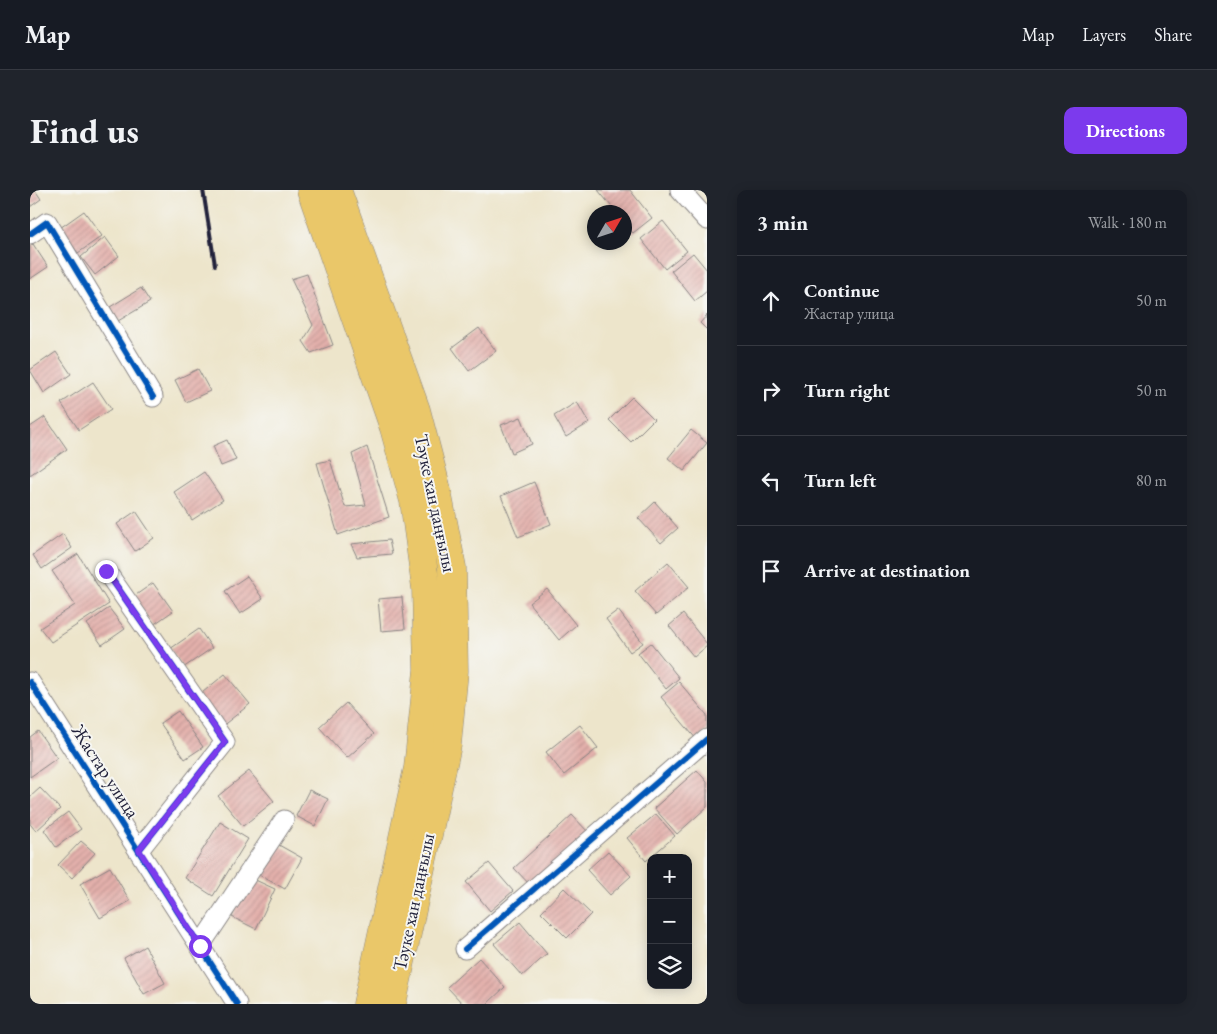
<!DOCTYPE html>
<html lang="en">
<head>
<meta charset="utf-8">
<style>
	:root { --surface:#171b24; --page:#20242c; --text:#f1f3f6; --muted:#9ea1a6; --line:#363941; --accent:#7c3aed }
	body { margin:0; font-family:"EB Garamond",serif; background:var(--page); color:var(--text) }
	.controls { position:absolute; right:15px; bottom:15px; display:grid; overflow:hidden; border-radius:10px; box-shadow:0 2px 12px #0003 }
	.controls button { width:45px; height:45px; display:grid; place-items:center; padding:0; border:0; border-bottom:1px solid var(--line); background:var(--surface); color:var(--text); font:25px sans-serif }
	.compass { position:absolute; left:557px; top:15px; width:45px; height:45px; border-radius:50%; background:var(--surface); box-shadow:0 2px 12px #0003; rotate:51deg }
	.stop { position:absolute; width:15px; height:15px; margin:-11px; border:4px solid #7c3aed; border-radius:50%; background:#fff }
	.stop.end { background:#7c3aed; border-color:#fff; box-shadow:0 1px 5px #0008 }
	.list { margin:0; padding:0; list-style:none }
	h2 { display:flex; justify-content:space-between; align-items:center; height:65px; margin:0; padding:0 20px; font-size:21px }
	h2 small { font-size:16px; font-weight:400; color:var(--muted) }
	.list li { display:grid; grid-template-columns:32px 1fr auto; gap:15px; align-items:center; box-sizing:border-box; height:90px; padding:0 20px; border-top:1px solid var(--line) }
	.list b { display:block; font-size:19px; white-space:nowrap }
	.list p { margin:0; font-size:16px; white-space:nowrap; color:var(--muted) }
	.list em { font-size:16px; font-style:normal; color:var(--muted) }
	.icon { flex:none; width:28px; height:28px; fill:none; stroke:currentColor; stroke-width:2; stroke-linecap:round; stroke-linejoin:round }
	.map { position:relative; flex:none; width:677px; height:814px; overflow:hidden; border-radius:10px }
	header { display:flex; align-items:center; gap:30px; box-sizing:border-box; height:70px; padding:0 25px; background:var(--surface); border-bottom:1px solid var(--line) }
	header strong { font-size:24px }
	nav { display:flex; gap:28px; margin-inline-start:auto; font-size:18px }
	.intro { display:flex; align-items:center; justify-content:space-between; box-sizing:border-box; height:120px; padding:0 30px }
	h1 { margin:0; font-size:35px }
	.button { padding:12px 22px; border-radius:10px; background:var(--accent); color:#fff; font-size:18px; font-weight:700 }
	main { display:flex; gap:30px; padding:0 30px }
	aside { flex:1; background:var(--surface); border-radius:10px; box-shadow:0 2px 12px #0003 }
	.map>svg:first-child { display:block }
</style>
</head>
<body>
<header>
<strong>Map</strong>
<nav><a>Map</a><a>Layers</a><a>Share</a></nav>
</header>
<div class="intro"><h1>Find us</h1><a class="button">Directions</a></div>
<main>
<div class="map">
<svg width="677" height="814" viewBox="0 0 677 814">
	<defs>
		<pattern id="building-hatch" width="6" height="6" patternUnits="userSpaceOnUse" patternTransform="scale(1.25)"><rect width="6" height="6" fill="#e3b0ab"/><path d="M-1 1l2-2M0 6l6-6M5 7l2-2" fill="none" stroke="#c29794"/></pattern>
	</defs>
	<rect width="100%" height="100%" fill="#f6f6f2"/>
	<filter id="ink" filterUnits="userSpaceOnUse"><feTurbulence type="fractalNoise" baseFrequency=".02" numOctaves="2"/><feDisplacementMap in="SourceGraphic" scale="10" xChannelSelector="R" yChannelSelector="G"/><feConvolveMatrix kernelMatrix="1 2 1 2 8 2 1 2 1" color-interpolation-filters="sRGB"/></filter>
	<filter id="wash" filterUnits="userSpaceOnUse"><feTurbulence type="fractalNoise" baseFrequency=".0096" numOctaves="4" result="noise"/><feDisplacementMap in="SourceGraphic" scale="20" xChannelSelector="R" yChannelSelector="G"/><feGaussianBlur stdDeviation="1.12" result="paint"/><feColorMatrix in="noise" values="0 0 0 0 0 0 0 0 0 0 0 0 0 0 0 0 0 1.4 0 .05"/><feComposite in="paint" operator="in"/></filter>
	<g filter="url(#wash)">
		<rect width="100%" height="100%" fill="#ede5cb"/>
		<g id="blocks">
			<!-- building -->
			<g fill="url(#building-hatch)">
				<path d="M0,0H5L11,9L0,17Z"/>
				<path d="M568,0H600L622,28L603,43L594,33V22H586Z"/>
				<path d="M54,21L72,46L48,63L30,38Z"/>
				<path d="M633,31L657,61L635,79L611,49Z"/>
				<path d="M75,47L89,66L65,85L51,67Z"/>
				<path d="M3,54L18,77L0,89V56Z"/>
				<path d="M663,63L677,80V101L665,111L641,81Z"/>
				<path d="M277,84L303,155L281,163L273,151L283,135L261,89Z"/>
				<path d="M111,98L120,112L88,131L80,117Z"/>
				<path d="M677,125V140L670,133Z"/>
				<path d="M449,138L466,161L439,181L422,158Z"/>
				<path d="M26,162L41,184L14,203L0,180Z"/>
				<path d="M168,179L180,201L156,212L145,190Z"/>
				<path d="M63,192L81,219L49,240L31,213Z"/>
				<path d="M602,207L624,229L601,252L579,230Z"/>
				<path d="M547,212L559,233L536,247L524,226Z"/>
				<path d="M15,227L37,259L0,285V237Z"/>
				<path d="M491,227L502,254L482,263L471,235Z"/>
				<path d="M661,240L677,253L654,281L638,268Z"/>
				<path d="M197,250L206,270L191,276L183,256Z"/>
				<path d="M337,257L359,327L308,345L287,273L300,270L315,317L336,315L322,264Z"/>
				<path d="M174,282L193,310L162,330L144,302Z"/>
				<path d="M504,292L521,334L488,347L471,306Z"/>
				<path d="M625,312L648,338L631,353L608,328Z"/>
				<path d="M106,321L124,348L105,361L87,334Z"/>
				<path d="M33,344L42,358L12,379L3,365Z"/>
				<path d="M359,350L362,364L327,367L321,354Z"/>
				<path d="M48,364L79,414L21,452L10,438L45,415L22,381Z"/>
				<path d="M638,372L659,397L626,425L605,401Z"/>
				<path d="M217,386L233,409L210,424L195,401Z"/>
				<path d="M123,393L143,421L123,435L103,407Z"/>
				<path d="M517,399L546,435L529,450L499,413Z"/>
				<path d="M372,407L375,439L351,441L348,409Z"/>
				<path d="M79,418L95,439L72,455L57,434Z"/>
				<path d="M588,420L613,453L600,462L576,429Z"/>
				<path d="M653,424L677,454V456L664,467L639,436Z"/>
				<path d="M169,439L182,458L153,478L140,459Z"/>
				<path d="M621,453L649,488L636,499L608,463Z"/>
				<path d="M195,484L220,514L191,537L167,507Z"/>
				<path d="M649,492L677,525V541L667,550L631,507Z"/>
				<path d="M316,513L344,544L317,568L289,537Z"/>
				<path d="M148,521L173,557L155,569L130,533Z"/>
				<path d="M550,535L568,558L534,585L516,562Z"/>
				<path d="M8,541L27,568L0,587V547Z"/>
				<path d="M667,580L677,592V617L647,644L624,618Z"/>
				<path d="M219,581L244,611L213,636L188,606Z"/>
				<path d="M10,598L30,619L6,641L0,634V607Z"/>
				<path d="M279,600L298,609L285,636L266,626Z"/>
				<path d="M38,622L51,639L26,657L14,640Z"/>
				<path d="M626,624L645,646L616,671L597,648Z"/>
				<path d="M542,625L559,643L501,696L484,678Z"/>
				<path d="M190,632L218,649L183,706L155,688Z"/>
				<path d="M51,651L65,663L42,688L28,675Z"/>
				<path d="M247,654L272,668L255,699L229,685Z"/>
				<path d="M578,661L601,686L580,705L557,680Z"/>
				<path d="M459,673L483,701L460,721L436,692Z"/>
				<path d="M80,677L100,711L70,728L50,694Z"/>
				<path d="M221,688L245,699L226,739L202,727Z"/>
				<path d="M534,698L561,724L537,748L511,722Z"/>
				<path d="M490,732L517,764L492,786L464,754Z"/>
				<path d="M115,756L135,793L114,804L94,768Z"/>
				<path d="M449,768L475,797L457,814H433L417,797Z"/>
			</g>
		</g>
	</g>
	<g filter="url(#ink)">
		<use href="#blocks" fill-opacity="0" stroke="#888483" stroke-width="1"/>
		<g fill="none" stroke-linecap="round" stroke-linejoin="round">
			<!-- street casing -->
			<g stroke="#888483" stroke-width="21">
				<g id="street">
					<path d="M650,0L677,30"/>
					<path d="M0,44L17,32L123,207"/>
					<path d="M76,381L195,552L109,660"/>
					<path d="M0,492L207,814"/>
					<path d="M170,756L254,630"/>
					<path d="M435,759L677,549"/>
				</g>
			</g>
			<!-- primary casing -->
			<g stroke="#888483" stroke-width="29">
				<g id="primary">
					<path d="M281,0L364,238L384,311L396,398L398,480L388,578L337,814"/>
					<path d="M307,0L386,220L406,296L422,377L424,481L417,555L362,814"/>
				</g>
			</g>
			<!-- street -->
			<use href="#street" stroke="#fff" stroke-width="19"/>
			<!-- primary -->
			<use href="#primary" stroke="#eac769" stroke-width="28"/>
			<!-- rail -->
			<path stroke="#22223b" stroke-width="4" d="M173,0L185,75"/>
			<!-- cycleway casing -->
			<g stroke="#f6f6f2" stroke-width="9">
				<g id="cycleway">
					<path d="M0,44L17,32L123,207"/>
					<path d="M76,381L195,552L109,660"/>
					<path d="M0,492L207,814"/>
					<path d="M435,759L677,549"/>
				</g>
			</g>
			<!-- cycleway -->
			<use href="#cycleway" stroke="#0057b8" stroke-width="6"/>
		</g>
	</g>
	<g fill="none" stroke-linecap="round" stroke-linejoin="round" filter="url(#ink)">
		<!-- route -->
		<path stroke="#7c3aed" stroke-width="6" d="M76,381L195,552L109,660L170,756"/>
	</g>
	<g text-anchor="middle" stroke-width="4" stroke-linejoin="round" paint-order="stroke">
		<!-- street labels -->
		<g font-size="19" fill="#22223b" stroke="#f6f6f2">
			<text transform="translate(406 313) rotate(78)" y="7">Тәуке хан даңғылы</text>
			<text transform="translate(76 581) rotate(57)" y="7">Жастар улица</text>
			<text transform="translate(383 712) rotate(-78)" y="7">Тәуке хан даңғылы</text>
		</g>
	</g>
</svg>
<div class="controls">
<button>+</button>
<button>−</button>
<button><svg class="icon" aria-label="layers" viewBox="0 0 24 24"><path d="M12 4l9 5-9 5-9-5zM3 14l9 5 9-5"/></svg></button>
</div>
<svg class="compass" viewBox="-18 -18 36 36"><path d="M0-13l5 13h-10z" fill="#e53935"/><path d="M0 13l5-13h-10z" fill="#9ea1a6"/></svg>
<div class="stop" style="left:170px;top:756px"></div>
<div class="stop end" style="left:76px;top:381px"></div>
</div>
<aside>
<h2>3 min<small>Walk · 180 m</small></h2>
<ul class="list">
<li><svg class="icon" aria-label="ahead" viewBox="0 0 24 24"><path d="M12 20V5M6 11l6-6 6 6"/></svg><div><b>Continue</b><p>Жастар улица</p></div><em>50 m</em></li>
<li><svg class="icon" aria-label="right" viewBox="0 0 24 24"><path d="M7 20v-9h11M14 6l5 5-5 5"/></svg><div><b>Turn right</b></div><em>50 m</em></li>
<li><svg class="icon" aria-label="left" viewBox="0 0 24 24"><path d="M17 20v-9H6M10 6l-5 5 5 5"/></svg><div><b>Turn left</b></div><em>80 m</em></li>
<li><svg class="icon" aria-label="arrive" viewBox="0 0 24 24"><path d="M6 21V4h12l-3 4 3 4H6"/></svg><div><b>Arrive at destination</b></div></li>
</ul>
</aside>
</main>
</body>
</html>
